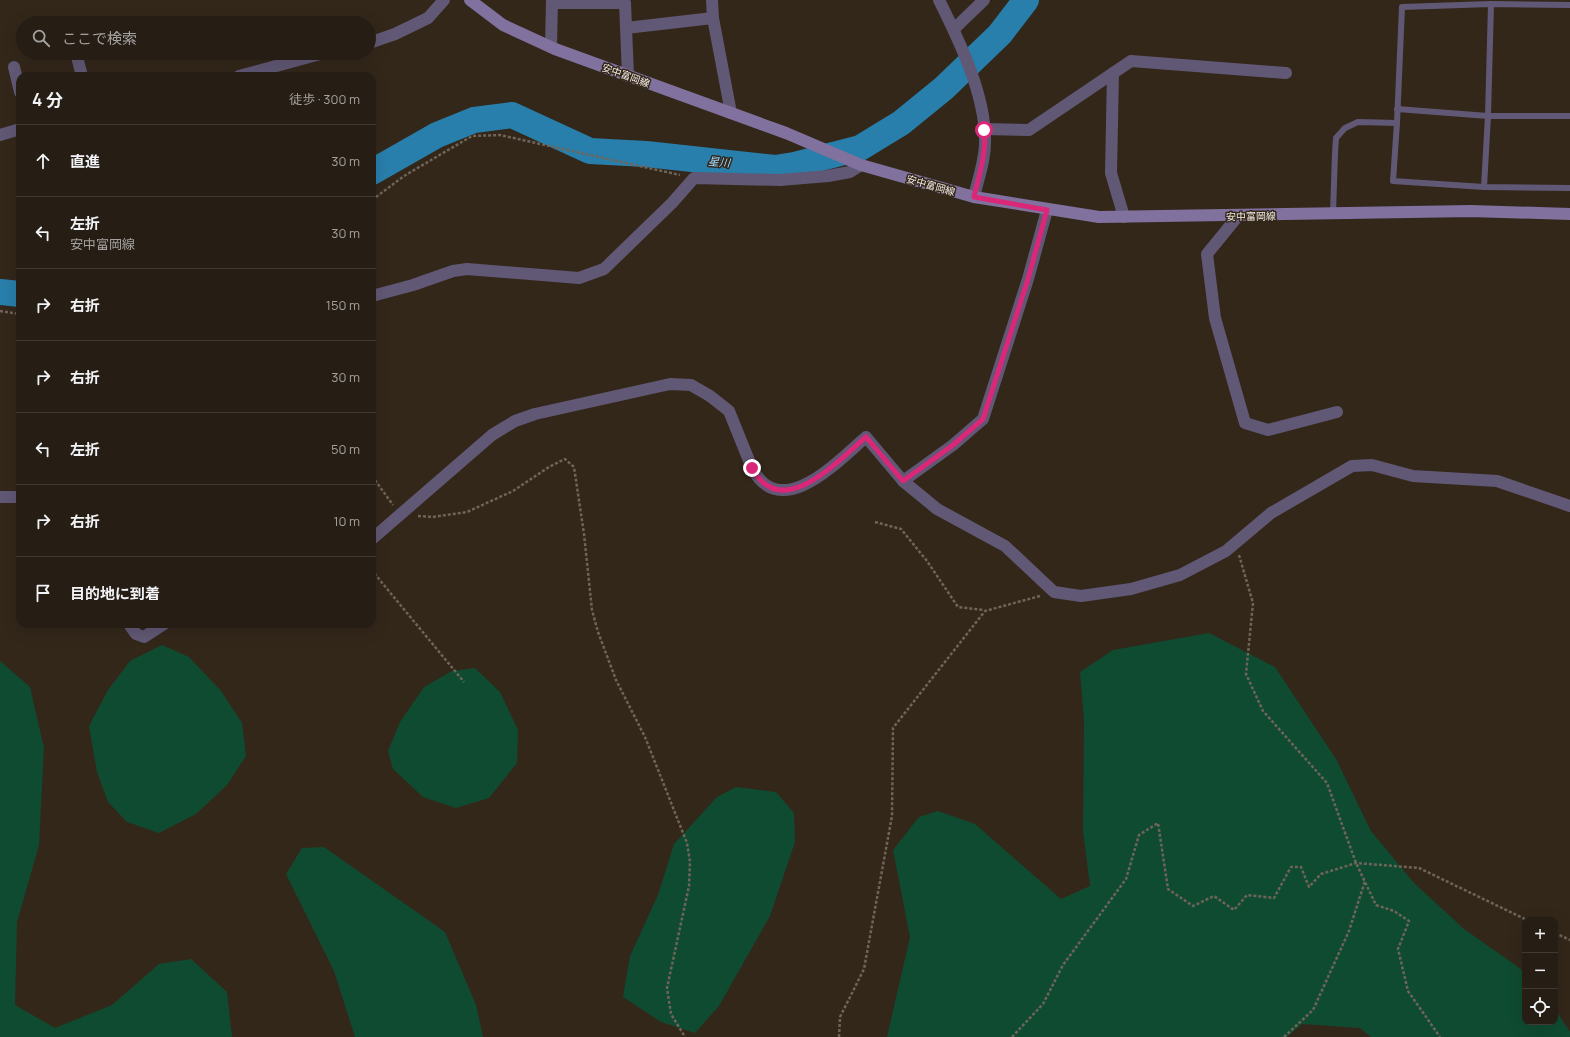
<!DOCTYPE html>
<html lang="ja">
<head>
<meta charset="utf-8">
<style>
	:root { --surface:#261d14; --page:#322a22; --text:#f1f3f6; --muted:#a4a2a0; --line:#423b34 }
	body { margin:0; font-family:Manrope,"Noto Sans JP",sans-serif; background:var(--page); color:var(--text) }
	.controls { position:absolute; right:12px; bottom:12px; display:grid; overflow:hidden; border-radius:8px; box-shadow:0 4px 16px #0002 }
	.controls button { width:36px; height:36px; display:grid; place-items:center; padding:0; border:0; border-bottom:1px solid var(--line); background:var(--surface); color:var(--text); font:20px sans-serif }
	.stop { position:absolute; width:12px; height:12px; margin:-9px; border:3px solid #db2777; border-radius:50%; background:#fff }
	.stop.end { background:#db2777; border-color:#fff; box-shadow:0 1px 4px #0008 }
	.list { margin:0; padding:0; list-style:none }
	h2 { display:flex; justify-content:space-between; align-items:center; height:52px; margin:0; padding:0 16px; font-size:17px }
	h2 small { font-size:13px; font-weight:400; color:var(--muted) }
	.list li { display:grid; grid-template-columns:26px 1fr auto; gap:12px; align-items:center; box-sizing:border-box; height:72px; padding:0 16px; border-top:1px solid var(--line) }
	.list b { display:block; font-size:15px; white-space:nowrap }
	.list p { margin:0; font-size:13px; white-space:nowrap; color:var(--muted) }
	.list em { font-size:13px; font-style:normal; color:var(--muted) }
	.icon { flex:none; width:22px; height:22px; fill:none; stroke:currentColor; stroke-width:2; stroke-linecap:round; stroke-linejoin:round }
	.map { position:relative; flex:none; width:1570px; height:1037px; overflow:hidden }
	.search { position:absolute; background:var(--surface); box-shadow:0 4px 16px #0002; left:16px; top:16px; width:360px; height:44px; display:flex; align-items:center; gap:10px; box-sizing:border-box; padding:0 14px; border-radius:22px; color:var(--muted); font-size:15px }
	.panel { position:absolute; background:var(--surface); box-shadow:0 4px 16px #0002; left:16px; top:72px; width:360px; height:556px; border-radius:12px }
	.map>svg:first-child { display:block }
</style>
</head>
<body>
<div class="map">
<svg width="1570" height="1037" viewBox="0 0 1570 1037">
	<rect width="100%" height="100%" fill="#33271a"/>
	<!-- green -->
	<g fill="#0f4b31">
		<path d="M1209,633L1275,667L1336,759L1371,831L1414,883L1464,929L1521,969L1525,973V1022H1555V1009L1570,1032V1037H1371L1360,1028L1302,1024L1287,1037H887L910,937L893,850L919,817L938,811L975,824L1061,899L1090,886L1083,831L1084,721L1080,672L1113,650Z"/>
		<path d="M162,645L189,657L221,691L242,723L246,756L227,785L196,814L159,833L127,822L108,802L97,772L89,726L108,690L130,661Z"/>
		<path d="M0,661L30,687L44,748L39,845L17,922L15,1005L55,1028L112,1005L159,964L191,959L227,992L232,1037H0Z"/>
		<path d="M475,668L500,692L518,730L517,763L489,798L456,808L423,797L393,769L388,751L400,722L424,687L452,671Z"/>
		<path d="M736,787L776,792L794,813L795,842L770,916L719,1006L695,1033L661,1022L623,997L630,956L658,895L674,844L717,797Z"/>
		<path d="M324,847L445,932L476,1005L483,1037H355L334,971L286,874L302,848Z"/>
	</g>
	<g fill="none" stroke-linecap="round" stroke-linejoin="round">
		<!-- river -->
		<g stroke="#287fab" stroke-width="26">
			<path d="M372,172L437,135L474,120L512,115L590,151L646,154L775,168L794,165L860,148L901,123L944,88L1000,34L1026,0"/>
			<path d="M0,292L20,294"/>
		</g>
		<!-- path -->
		<g stroke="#6f6459" stroke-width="2.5" stroke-dasharray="3 2" stroke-linecap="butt">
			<path d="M372,200L404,176L472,136L500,135L680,175"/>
			<path d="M0,311L20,314"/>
			<path d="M372,476L393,505"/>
			<path d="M418,516L433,517L467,512L513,491L549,467L565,459L574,467L584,534L592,610L598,632L616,680L645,737L687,843L690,862L689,886L667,988L671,1014L685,1037"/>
			<path d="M875,522L901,529L927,561L958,607L984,610"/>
			<path d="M1239,555L1253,603L1246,674L1263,711L1327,783L1356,863L1376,905L1394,911L1409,921L1398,949L1408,991L1440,1037"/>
			<path d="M372,569L374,573L464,682"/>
			<path d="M1555,933L1570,940"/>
			<path d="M839,1037L840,1017L864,969L892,816L893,728L985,611L1040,596"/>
			<path d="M1012,1037L1043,1004L1063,965L1126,879L1139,835L1158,823L1168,889L1193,906L1214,896L1234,910L1247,895L1274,898L1291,867H1301L1309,887L1321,874L1356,863L1419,868L1527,920"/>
			<path d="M1284,1037L1313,1010L1349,931L1365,881"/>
		</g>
		<!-- lane -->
		<g stroke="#615875" stroke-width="6">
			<path d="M1570,5L1491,4L1402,7L1397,123L1393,181L1484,187L1570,188"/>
			<path d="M1397,109L1488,116H1570"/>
			<path d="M1484,187L1488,116L1491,4"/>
			<path d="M1333,214L1335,153L1336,138L1345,128L1358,122L1397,123"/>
		</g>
		<!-- street -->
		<g stroke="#615875" stroke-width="12">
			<path d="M712,0L713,18L731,113"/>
			<path d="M939,0C959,40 985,94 985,139C986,158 978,179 974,197"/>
			<path d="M552,3H625L628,76"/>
			<path d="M626,28L713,18"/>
			<path d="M954,29L984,0"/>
			<path d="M369,43L395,34L428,18L444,0"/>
			<path d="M551,47L552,0"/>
			<path d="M76,53L82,76"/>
			<path d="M14,67L20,92"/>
			<path d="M1113,73L1111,173L1124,217"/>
			<path d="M239,76L324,53"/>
			<path d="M984,129L1029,130L1131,61L1286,73"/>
			<path d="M0,135L20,129"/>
			<path d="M1238,216L1207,254L1215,318L1245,423L1268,430L1337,412"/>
			<path d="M372,296L413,285L453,271L467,269L579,278L604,269L672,203L694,178L780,180L828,176L850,172L861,165"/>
			<path d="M903,481L953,445L983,419L1028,279L1047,210"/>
			<path d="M0,497H20"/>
			<path d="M372,539L492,435L515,421L535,414L670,384L691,385L710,396L729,411L752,468C781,523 838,461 866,437L903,481L937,509L1005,546L1054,592L1081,596L1131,589L1180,575L1226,551L1271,513L1352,466L1372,465L1413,476L1497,481L1570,506"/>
			<path d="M129,624L136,634L144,637L164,624"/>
		</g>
		<!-- secondary -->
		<path stroke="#80719f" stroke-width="12" d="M470,0L503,25L555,49L786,133L861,165L974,197L1099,217L1471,211L1570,214"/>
	</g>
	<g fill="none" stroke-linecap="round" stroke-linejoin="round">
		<!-- route -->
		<path stroke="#db2777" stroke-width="5" d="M752,468C781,523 838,461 866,437L903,481L953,445L983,419L1028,279L1047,210L974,197C979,175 987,152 984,130"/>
	</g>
	<g text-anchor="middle" stroke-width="3" stroke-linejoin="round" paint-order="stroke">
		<!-- street labels -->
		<g font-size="10" fill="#f7efe7" stroke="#33271a">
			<text transform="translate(626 75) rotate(20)" y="4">安中富岡線</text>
			<text transform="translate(931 185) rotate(16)" y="4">安中富岡線</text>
			<text transform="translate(1251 216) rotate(-1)" y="4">安中富岡線</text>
		</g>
		<!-- water labels -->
		<g font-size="11" font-style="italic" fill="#9cd9fe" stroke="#33271a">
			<text transform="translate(719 162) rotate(5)" y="4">星川</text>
		</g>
	</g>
</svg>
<div class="controls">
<button>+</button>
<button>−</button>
<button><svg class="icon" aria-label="locate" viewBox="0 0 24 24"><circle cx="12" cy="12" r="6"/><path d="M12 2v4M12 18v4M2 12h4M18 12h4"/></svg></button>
</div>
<div class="stop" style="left:984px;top:130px"></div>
<div class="stop end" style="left:752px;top:468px"></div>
<div class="search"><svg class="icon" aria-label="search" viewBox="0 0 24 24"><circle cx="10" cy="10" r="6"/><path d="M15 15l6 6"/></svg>ここで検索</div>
<section class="panel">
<h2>4 分<small>徒歩 · 300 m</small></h2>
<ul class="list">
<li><svg class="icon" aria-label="ahead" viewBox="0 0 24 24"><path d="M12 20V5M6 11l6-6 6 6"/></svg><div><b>直進</b></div><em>30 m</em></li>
<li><svg class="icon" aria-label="left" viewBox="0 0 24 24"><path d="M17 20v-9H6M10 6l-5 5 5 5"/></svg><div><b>左折</b><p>安中富岡線</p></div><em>30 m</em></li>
<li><svg class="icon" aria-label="right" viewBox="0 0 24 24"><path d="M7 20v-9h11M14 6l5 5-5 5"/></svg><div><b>右折</b></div><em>150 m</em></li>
<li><svg class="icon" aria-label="right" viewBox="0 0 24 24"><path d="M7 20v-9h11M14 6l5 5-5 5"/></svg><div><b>右折</b></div><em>30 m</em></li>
<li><svg class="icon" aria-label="left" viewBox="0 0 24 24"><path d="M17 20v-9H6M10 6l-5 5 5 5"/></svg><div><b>左折</b></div><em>50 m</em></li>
<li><svg class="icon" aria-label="right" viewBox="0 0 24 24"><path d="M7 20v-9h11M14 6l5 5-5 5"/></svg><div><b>右折</b></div><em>10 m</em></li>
<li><svg class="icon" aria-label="arrive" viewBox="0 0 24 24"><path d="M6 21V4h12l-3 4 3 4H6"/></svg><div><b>目的地に到着</b></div></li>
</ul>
</section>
</div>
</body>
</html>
